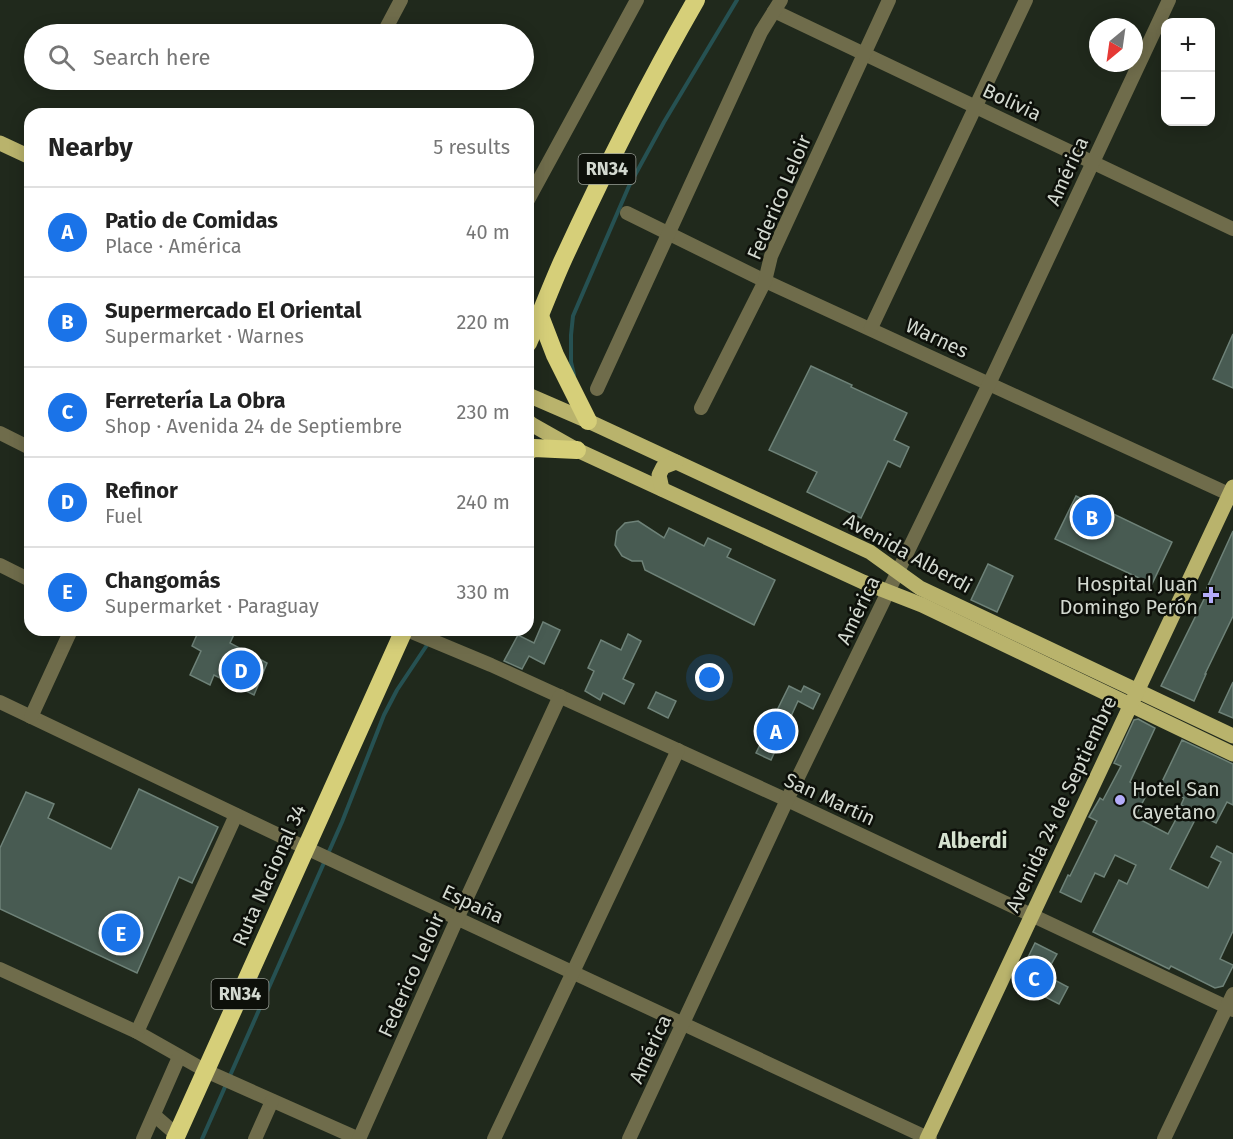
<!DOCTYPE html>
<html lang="en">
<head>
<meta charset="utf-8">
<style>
	:root { --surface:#fff; --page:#f6f6f6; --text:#222; --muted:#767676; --line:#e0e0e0; --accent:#1a73e8 }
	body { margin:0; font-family:"Fira Sans",sans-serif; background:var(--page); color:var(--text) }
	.controls { position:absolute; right:18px; top:18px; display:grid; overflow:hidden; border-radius:12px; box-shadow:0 3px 15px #0003 }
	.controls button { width:54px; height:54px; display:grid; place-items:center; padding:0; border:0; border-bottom:2px solid var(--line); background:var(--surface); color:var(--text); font:30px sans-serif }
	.compass { position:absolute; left:1089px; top:18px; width:54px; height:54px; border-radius:50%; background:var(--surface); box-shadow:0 3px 15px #0003; rotate:209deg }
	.you { position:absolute; left:710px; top:678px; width:21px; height:21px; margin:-15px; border:4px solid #fff; border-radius:50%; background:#1a73e8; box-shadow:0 0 0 9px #1a73e833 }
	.badge { display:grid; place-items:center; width:39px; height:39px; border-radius:50%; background:var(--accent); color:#fff; font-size:20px; font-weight:700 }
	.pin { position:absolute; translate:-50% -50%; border:3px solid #fff; box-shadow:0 2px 6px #0006 }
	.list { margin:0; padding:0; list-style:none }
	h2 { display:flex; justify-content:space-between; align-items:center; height:78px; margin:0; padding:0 24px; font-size:26px }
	h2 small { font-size:20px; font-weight:400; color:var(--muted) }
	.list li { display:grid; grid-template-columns:39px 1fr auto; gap:18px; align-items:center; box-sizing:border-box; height:90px; padding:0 24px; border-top:2px solid var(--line) }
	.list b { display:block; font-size:22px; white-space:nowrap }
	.list p { margin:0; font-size:20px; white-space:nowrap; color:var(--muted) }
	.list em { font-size:20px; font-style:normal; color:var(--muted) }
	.icon { flex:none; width:33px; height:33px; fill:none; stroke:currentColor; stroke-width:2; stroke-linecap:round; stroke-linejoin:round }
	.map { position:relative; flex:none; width:1233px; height:1139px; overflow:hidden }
	.search { position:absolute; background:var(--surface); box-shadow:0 3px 15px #0003; left:24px; top:24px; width:510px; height:66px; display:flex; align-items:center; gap:15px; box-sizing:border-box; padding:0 21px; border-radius:33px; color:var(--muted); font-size:22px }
	.panel { position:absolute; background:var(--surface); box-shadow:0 3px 15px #0003; left:24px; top:108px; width:510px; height:528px; border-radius:18px }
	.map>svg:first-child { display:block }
</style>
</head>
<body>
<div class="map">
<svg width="1233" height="1139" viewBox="0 0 1233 1139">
	<rect width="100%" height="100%" fill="#20291c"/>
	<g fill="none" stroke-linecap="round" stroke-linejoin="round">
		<!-- stream -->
		<g stroke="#265152" stroke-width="4">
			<path d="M574,375L571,362V335L573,316L585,288L629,186L664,122L737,0"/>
			<path d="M528,470L532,467"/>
			<path d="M202,1139L342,822L384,715L397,690L431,639L435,630"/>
		</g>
	</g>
	<!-- building -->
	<g fill="#485b52" stroke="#6e8278" stroke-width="1.5">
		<path d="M1233,334V388L1213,379Z"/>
		<path d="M811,366L852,385L851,387L907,413L894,440L909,447L900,467L888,461L861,518L807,492L817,472L769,450Z"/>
		<path d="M1076,496L1172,542L1152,584L1055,539Z"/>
		<path d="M638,521L664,538L669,528L704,546L708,538L731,549L727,557L775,580L754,625L645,570L642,561H632L622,556L615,545L617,531L625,523Z"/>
		<path d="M1233,531V616L1205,674H1206L1194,701L1161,686L1209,589L1207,588Z"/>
		<path d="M988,564L1013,576L997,612L971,600Z"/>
		<path d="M543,622L560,630L544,664L529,656L522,669L504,661L518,635L534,643Z"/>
		<path d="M199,630H236L230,643L267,663L254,695L214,675L210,685L190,675L201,651L192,646Z"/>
		<path d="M628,634L641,641L623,679L634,684L624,704L603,693L600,700L585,691L594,671L588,668L601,640L621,650Z"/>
		<path d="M1233,682V718L1219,712Z"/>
		<path d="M789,686L801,692L804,686L820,694L813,709L798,701L771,760L756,753Z"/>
		<path d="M656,692L676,701L668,718L648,708Z"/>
		<path d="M1138,719L1155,728L1130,782L1148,792L1135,817L1168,834L1183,806L1181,805L1184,798L1160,786L1182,740L1233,764V805L1227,802L1216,823L1198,814L1170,869L1208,888L1221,862L1211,857L1217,846L1233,854V931L1220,959L1233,965V966L1223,986L1215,988L1171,966L1169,969L1093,932L1119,880L1127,884L1136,865L1115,855L1104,877L1095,873L1081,902L1060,892L1068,875L1070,876L1097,821L1089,817L1100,798L1103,800L1121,766L1114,763L1134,720Z"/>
		<path d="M139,789L218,827L192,883L179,877L137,973L0,909V848L26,792L54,804L48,818L111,849Z"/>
		<path d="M1035,943L1057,954L1045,975L1068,987L1059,1004L1016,982Z"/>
	</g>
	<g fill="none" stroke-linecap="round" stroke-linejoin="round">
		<!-- minor -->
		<g stroke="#6f6c4b" stroke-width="14">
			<path d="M774,11L1233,229"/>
			<path d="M383,34L401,0"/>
			<path d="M528,200L637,0"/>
			<path d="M627,213L765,281L1233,496"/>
			<path d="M871,328L1026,0"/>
			<path d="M597,389L761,32L781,0"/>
			<path d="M701,408L765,281L771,256L889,0"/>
			<path d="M0,433L30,448"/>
			<path d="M0,565L30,580"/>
			<path d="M407,630L491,665L787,800L1233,1010"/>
			<path d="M0,702L306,848L930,1139"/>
			<path d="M31,717L71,630"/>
			<path d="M0,969L137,1032L206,1071L359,1139"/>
			<path d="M137,1032L236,815"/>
			<path d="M154,1115L177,1135"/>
			<path d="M143,1139L179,1057"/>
			<path d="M255,1139L272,1101"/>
			<path d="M359,1139L457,919L560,696"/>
			<path d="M494,1139L678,750"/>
			<path d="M629,1139L787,800L989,384L1169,0"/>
			<path d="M1164,1139L1233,994"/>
		</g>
		<!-- major -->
		<g stroke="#b9b36c" stroke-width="15">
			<path d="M0,143L30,157"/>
			<path d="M528,395L588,421L870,552L920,588L1233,736"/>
			<path d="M528,421L531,424L577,450L863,582L922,605L1233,754"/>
			<path d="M662,489L659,475L663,467L676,462"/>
			<path d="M927,1139L1233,487"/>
		</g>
		<!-- highway -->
		<g stroke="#d6cf79" stroke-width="18">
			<path d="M540,316L555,355L588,421"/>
			<path d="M528,343C540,316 550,289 562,262C603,173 647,85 696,0"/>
			<path d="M528,451L534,448L577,450"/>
			<path d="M175,1139L404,630"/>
		</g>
	</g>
	<!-- markers -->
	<g fill="#b4acf9" stroke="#0d100a" stroke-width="2">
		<path d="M1208 586h6v6h6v6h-6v6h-6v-6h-6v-6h6z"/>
		<circle cx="1120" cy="800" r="6"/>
	</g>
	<g text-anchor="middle" stroke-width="5" stroke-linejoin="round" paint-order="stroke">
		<!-- shield labels -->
		<g fill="#0d100a" stroke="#989d95" stroke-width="1.5">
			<rect x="578.5" y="154" width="57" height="30" rx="4.5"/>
			<rect x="211.5" y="979" width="57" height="30" rx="4.5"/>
		</g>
		<g font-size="18" font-weight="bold" fill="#d3d9d0">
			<text x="607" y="175">RN34</text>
			<text x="240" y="1000">RN34</text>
		</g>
		<!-- street labels -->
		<g font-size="20" fill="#d3d9d0" stroke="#0d100a">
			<text transform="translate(1012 102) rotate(25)" y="7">Bolivia</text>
			<text transform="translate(1067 171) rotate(-65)" y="7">América</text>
			<text transform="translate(779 197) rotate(-67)" y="7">Federico Leloir</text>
			<text transform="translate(937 338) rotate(25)" y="7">Warnes</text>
			<text transform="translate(908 553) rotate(29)" y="7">Avenida Alberdi</text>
			<text transform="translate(858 610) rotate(-64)" y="7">América</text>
			<text transform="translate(830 799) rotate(25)" y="7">San Martín</text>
			<text transform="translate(1061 804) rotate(-65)" y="7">Avenida 24 de Septiembre</text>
			<text transform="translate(269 875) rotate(-66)" y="7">Ruta Nacional 34</text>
			<text transform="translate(473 904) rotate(25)" y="7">España</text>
			<text transform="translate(411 975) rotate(-66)" y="7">Federico Leloir</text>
			<text transform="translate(650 1049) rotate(-65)" y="7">América</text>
		</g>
		<!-- poi labels -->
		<g font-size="20" fill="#d3d9d0" stroke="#0d100a" text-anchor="end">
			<text x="1198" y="591">Hospital Juan<tspan x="1198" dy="23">Domingo Perón</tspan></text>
			<text x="1132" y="796" text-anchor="start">Hotel San<tspan x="1132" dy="23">Cayetano</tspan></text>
		</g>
		<!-- neighbourhood labels -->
		<g font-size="21" font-weight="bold" fill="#d6e2d0" stroke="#0d100a">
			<text x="973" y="848">Alberdi</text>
		</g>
	</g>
</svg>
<div class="controls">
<button>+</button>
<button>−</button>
</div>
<svg class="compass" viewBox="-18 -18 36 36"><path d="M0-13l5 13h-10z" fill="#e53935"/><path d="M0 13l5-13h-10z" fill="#767676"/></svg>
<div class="you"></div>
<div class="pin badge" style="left:776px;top:731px">A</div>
<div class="pin badge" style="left:1092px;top:517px">B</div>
<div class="pin badge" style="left:1034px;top:978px">C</div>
<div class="pin badge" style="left:241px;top:670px">D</div>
<div class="pin badge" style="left:121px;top:933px">E</div>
<div class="search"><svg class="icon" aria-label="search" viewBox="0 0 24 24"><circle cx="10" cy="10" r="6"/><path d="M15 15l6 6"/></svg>Search here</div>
<section class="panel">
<h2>Nearby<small>5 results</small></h2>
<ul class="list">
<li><span class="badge">A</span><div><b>Patio de Comidas</b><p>Place · América</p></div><em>40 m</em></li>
<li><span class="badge">B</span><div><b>Supermercado El Oriental</b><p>Supermarket · Warnes</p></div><em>220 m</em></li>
<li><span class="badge">C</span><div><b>Ferretería La Obra</b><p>Shop · Avenida 24 de Septiembre</p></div><em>230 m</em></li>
<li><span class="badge">D</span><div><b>Refinor</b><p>Fuel</p></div><em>240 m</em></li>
<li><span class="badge">E</span><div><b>Changomás</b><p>Supermarket · Paraguay</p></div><em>330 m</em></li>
</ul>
</section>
</div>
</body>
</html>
